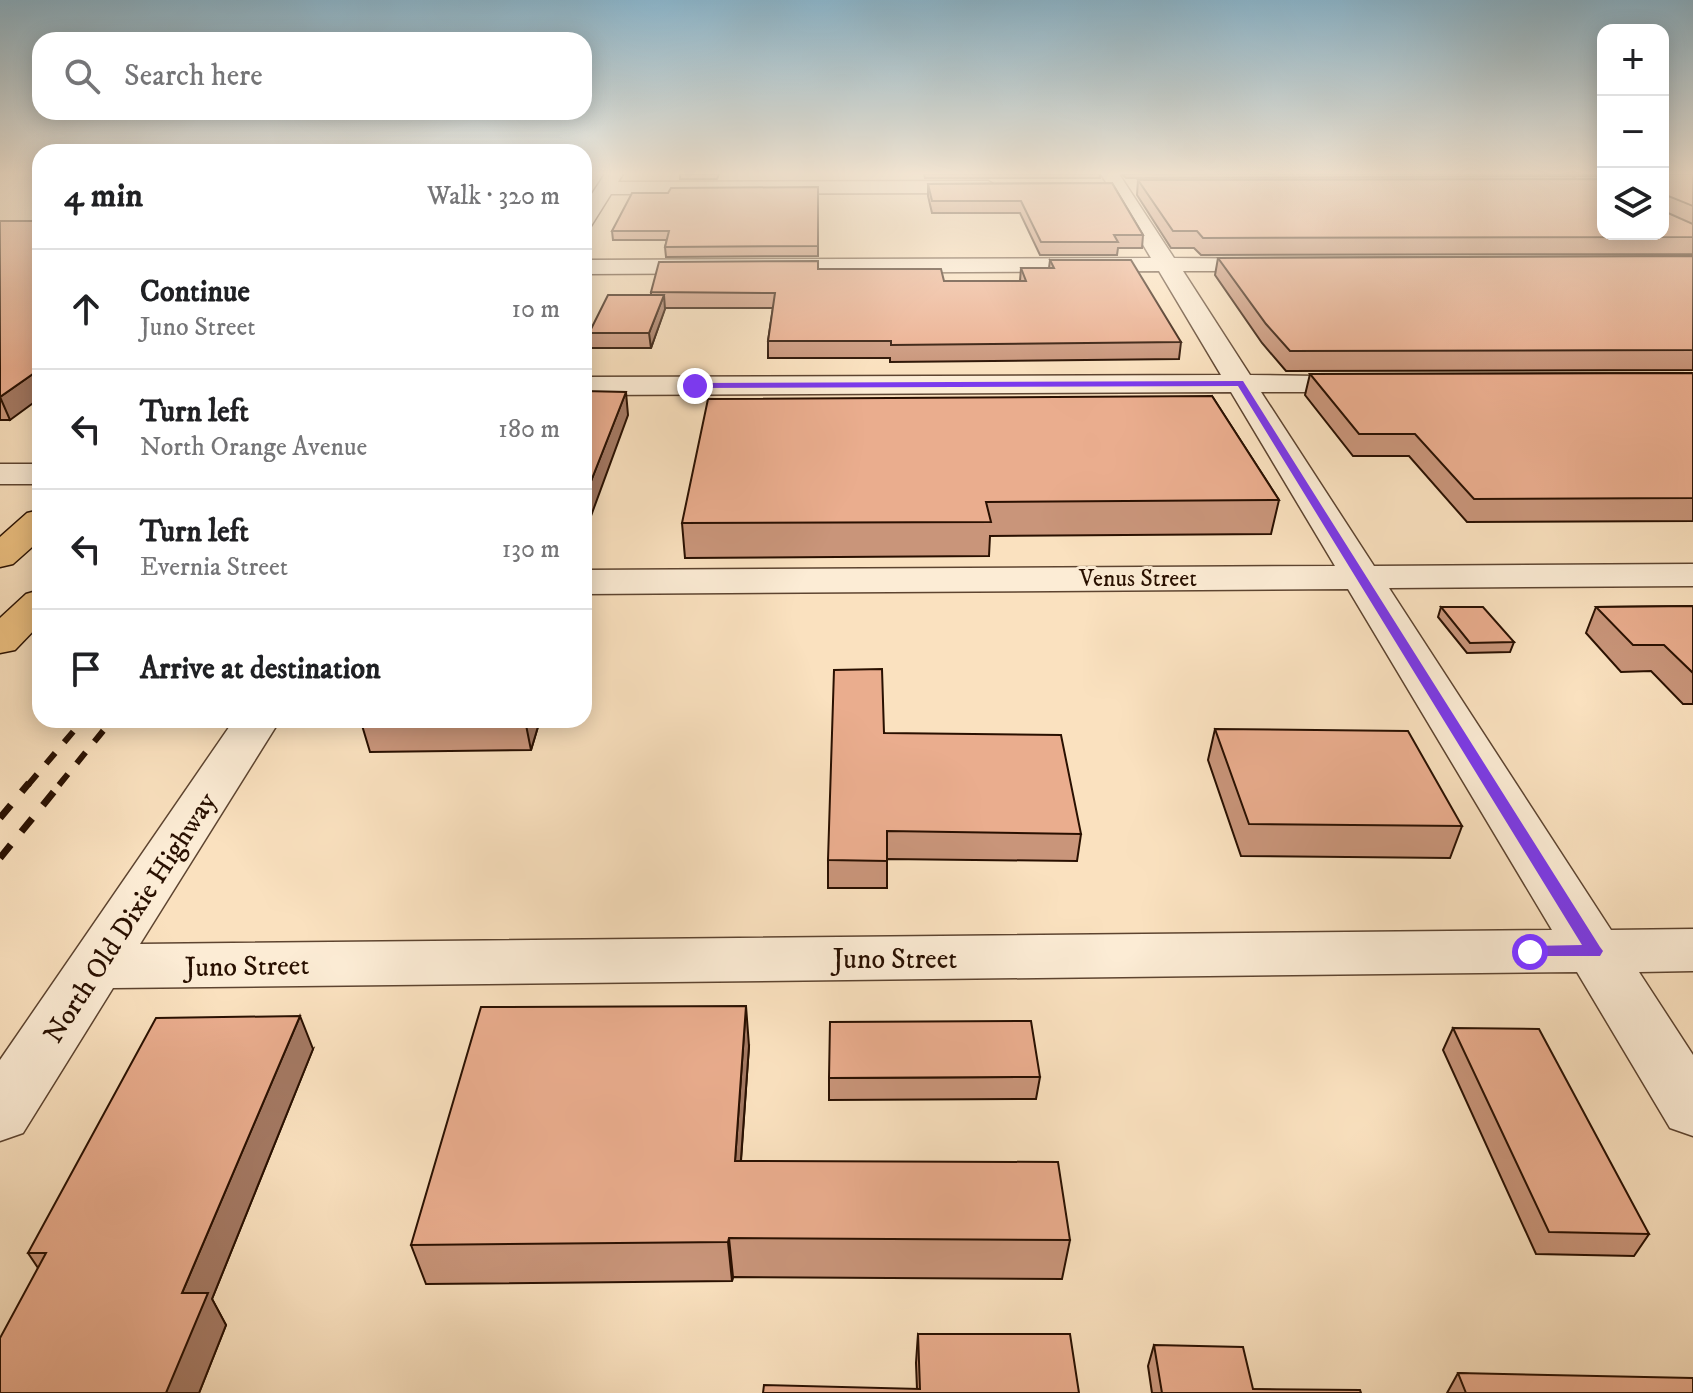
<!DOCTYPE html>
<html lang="en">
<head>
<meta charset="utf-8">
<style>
	:root { --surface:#fff; --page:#f2f2f2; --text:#202124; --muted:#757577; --line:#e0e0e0 }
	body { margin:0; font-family:"IM FELL DW Pica",serif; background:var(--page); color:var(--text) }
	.controls { position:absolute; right:24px; top:24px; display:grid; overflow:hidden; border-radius:16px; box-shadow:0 4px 20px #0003 }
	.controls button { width:72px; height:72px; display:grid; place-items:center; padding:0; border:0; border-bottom:2px solid var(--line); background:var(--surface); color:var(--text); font:40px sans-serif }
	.stop { position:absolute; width:24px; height:24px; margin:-18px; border:6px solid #7c3aed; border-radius:50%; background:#fff }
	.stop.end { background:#7c3aed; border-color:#fff; box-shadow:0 2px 8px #0008 }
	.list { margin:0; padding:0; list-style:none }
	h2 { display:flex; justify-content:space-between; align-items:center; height:104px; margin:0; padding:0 32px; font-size:34px }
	h2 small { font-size:26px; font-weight:400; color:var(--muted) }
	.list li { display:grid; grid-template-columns:52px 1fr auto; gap:24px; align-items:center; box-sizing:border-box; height:120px; padding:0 32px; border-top:2px solid var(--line) }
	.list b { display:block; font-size:30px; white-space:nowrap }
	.list p { margin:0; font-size:26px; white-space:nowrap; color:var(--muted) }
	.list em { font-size:26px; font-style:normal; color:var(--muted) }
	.icon { flex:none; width:44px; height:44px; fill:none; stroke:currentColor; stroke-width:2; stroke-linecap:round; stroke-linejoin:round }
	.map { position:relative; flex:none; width:1693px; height:1393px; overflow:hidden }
	.search { position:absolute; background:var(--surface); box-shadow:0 4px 20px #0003; left:32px; top:32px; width:560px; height:88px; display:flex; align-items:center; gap:20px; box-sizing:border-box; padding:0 28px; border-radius:24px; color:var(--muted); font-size:30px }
	.panel { position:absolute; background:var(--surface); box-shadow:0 4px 20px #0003; left:32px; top:144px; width:560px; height:584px; border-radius:24px }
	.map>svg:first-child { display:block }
</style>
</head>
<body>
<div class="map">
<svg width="1693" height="1393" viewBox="0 0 1693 1393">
	<rect width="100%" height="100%" fill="#fae1bf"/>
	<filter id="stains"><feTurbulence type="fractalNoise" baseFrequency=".0025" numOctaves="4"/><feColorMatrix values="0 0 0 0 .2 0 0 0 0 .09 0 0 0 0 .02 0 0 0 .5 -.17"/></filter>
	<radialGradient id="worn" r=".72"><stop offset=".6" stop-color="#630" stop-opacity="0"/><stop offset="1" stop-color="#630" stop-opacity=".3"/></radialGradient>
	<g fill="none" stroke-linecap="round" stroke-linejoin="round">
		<!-- street casing -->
		<g stroke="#5d4430" stroke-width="3">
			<g id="street">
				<path d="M605,174H623L618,182L988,181L998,187L988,193L611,194L591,226L584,228V206Z"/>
				<path d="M1101,174H1119L1174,258L1286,259L1289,264L1286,269L1278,271H1183L1250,375L1376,377L1380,383L1376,389L1366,392H1261L1374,566L1693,564V586L1389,588L1611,930L1693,929V971L1639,972L1693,1055V1136L1670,1128L1577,972L113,988L23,1133L0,1141V1060L234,720H280L140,944L1552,930L1348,589L584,594V570L1335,566L1231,392L584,395V377L1221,375L1159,271L584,274V260L1151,258Z"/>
				<path d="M1569,174H1593L1603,179V192Z"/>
				<rect x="0" y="464" width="40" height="20"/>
			</g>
		</g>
		<!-- primary casing -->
		<g stroke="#291001" stroke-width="3">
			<g id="primary">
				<path d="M40,510V540L13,564L0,567V537L27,513Z"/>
				<path d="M40,590V624L15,650L0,653V618L26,594Z"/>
			</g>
		</g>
		<!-- street -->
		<use href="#street" fill="#fcecd5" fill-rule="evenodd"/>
		<!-- primary -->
		<use href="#primary" fill="#edc080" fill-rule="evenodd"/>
		<!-- rail-far1 -->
		<g stroke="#291001" stroke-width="6" stroke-dasharray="14 14" stroke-linecap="butt">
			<path d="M28,785L83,720"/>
			<path d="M59,785L112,720"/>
		</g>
		<!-- rail -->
		<g stroke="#291001" stroke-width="7" stroke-dasharray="17 17" stroke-linecap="butt">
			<path d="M0,818L29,783"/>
			<path d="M0,858L61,783"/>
		</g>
	</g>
	<!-- wall -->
	<g fill="#c9957a" stroke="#291001" stroke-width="2">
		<path d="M680,174H719L717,179H680Z"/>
		<path d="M924,174H1100V178H925Z"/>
		<path d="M1122,174H1603V178L1600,176L1126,178Z"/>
		<path d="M1663,174H1693V254L1201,255L1194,248H1171L1137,195L1138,180L1603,179Z"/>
		<path d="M1112,183L1143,235L1142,248H1118L1117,255H1040L1020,213H932L928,196V184Z"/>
		<path d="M818,187V256L666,257L665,247L667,240H613L612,231L668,193Z"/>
		<path d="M0,221L10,420H0Z"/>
		<path d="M1693,256V370L1286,371L1262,343L1215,275L1218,258Z"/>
		<path d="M1050,260L1181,342L1179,359L890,362V358H768V341L773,308H665L651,348H591L589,333L651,295V292L818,269L944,281H1020L1021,268H1049Z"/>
		<path d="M1693,373V521L1467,522L1409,456H1353L1305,395L1310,374Z"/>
		<path d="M1212,396L1279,500L1271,534L990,536L989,556L685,558L682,523Z"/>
		<path d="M1693,606V704H1683L1651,671L1621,672L1586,633L1596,607Z"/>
		<path d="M1441,607L1514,642L1510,652L1467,653L1438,617Z"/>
		<path d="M540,720L531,750L370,752L361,722Z"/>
		<path d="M1215,729L1462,826L1450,858L1241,856L1208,760Z"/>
		<path d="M884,733L1081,834L1077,861L887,859V888H828V860Z"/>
		<path d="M1453,1028L1649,1234L1634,1256L1536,1254L1443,1050Z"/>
		<path d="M749,1046L741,1161L1070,1240L1062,1279L733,1277L732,1281L426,1284L411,1245Z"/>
		<path d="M313,1049L212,1299L226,1325L199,1393H0L38,1268L28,1253Z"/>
		<path d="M1040,1077L1036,1099L829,1100V1078Z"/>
		<path d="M918,1334L1079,1393L917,1389L916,1363Z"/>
		<path d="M1154,1345L1253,1389L1361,1393H1152L1148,1366Z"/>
		<path d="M1458,1373L1693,1393H1447Z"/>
	</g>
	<!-- shaded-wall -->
	<g fill="#a47963" stroke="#291001" stroke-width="2">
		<path d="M664,295L665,309L651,348L649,333Z"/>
		<path d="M40,369V398L10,420L0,397Z"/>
		<path d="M626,392L628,415L584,535V499Z"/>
		<path d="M525,720H540L531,750Z"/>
		<path d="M746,1006L749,1046L738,1200L735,1161Z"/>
		<path d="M300,1016L313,1049L212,1299L226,1325L199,1393H166L182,1293Z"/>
		<path d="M729,1238L733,1277L732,1281L728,1242Z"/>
	</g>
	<!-- building -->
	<g fill="#eaad8e" stroke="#291001" stroke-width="2">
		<path d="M1663,174H1693V206L1666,195L1668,213L1693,224V237L1203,238L1197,231H1173L1138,180L1603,179V234H1663Z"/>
		<path d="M1112,183L1143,235H1114L1118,242H1041L1021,201H932L928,184Z"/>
		<path d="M818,187V246L665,247L669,231H612L632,193H668L671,188Z"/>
		<path d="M0,221H40V369L0,397Z"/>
		<path d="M1693,256V350L1290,351L1266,324L1218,258Z"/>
		<path d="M1050,260H1131L1181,342L891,345V341H768L775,293L651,292L659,262L818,261V269H941L944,281H1026L1021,268H1054Z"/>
		<path d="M608,295H664L649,333H589Z"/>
		<path d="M1693,373V498L1474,499L1415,434H1359L1310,374Z"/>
		<path d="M584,391L626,392L584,499Z"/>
		<path d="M1212,396L1279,500L986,502L991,522L682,523L708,399Z"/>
		<path d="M1693,606V673L1664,645H1633L1596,607Z"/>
		<path d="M1441,607H1483L1514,642L1470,643Z"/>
		<path d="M882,669L884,733L1061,735L1081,834L887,831V861L828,860L834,670Z"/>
		<path d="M362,720H506L361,722Z"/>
		<path d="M1215,729L1408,731L1462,826L1249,824Z"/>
		<path d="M746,1006L735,1161L1058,1162L1070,1240L729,1238L728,1242L411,1245L481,1007Z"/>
		<path d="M300,1016L182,1293H208L166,1393H0V1338L46,1253H28L156,1018Z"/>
		<path d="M1031,1021L1040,1077L829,1078L830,1022Z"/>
		<path d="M1453,1028L1539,1029L1649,1234L1549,1232Z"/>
		<path d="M918,1334H1070L1079,1393H763L764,1385L920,1389Z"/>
		<path d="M1154,1345L1243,1347L1253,1389L1360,1390L1361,1393H1162Z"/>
		<path d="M1458,1373L1693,1378V1393H1466Z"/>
	</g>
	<!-- sky -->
	<linearGradient id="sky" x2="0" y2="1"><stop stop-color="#8bb8d0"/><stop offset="0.47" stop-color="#fdf2e2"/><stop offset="1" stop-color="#fdf2e2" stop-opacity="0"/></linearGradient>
	<rect width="1693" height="369" fill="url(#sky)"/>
	<!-- route -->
	<path fill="#7c3aed" d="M1243,381L1600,947L1603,951L1600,956H1524L1521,952L1524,948L1530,946L1582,945L1238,386L695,388L691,386L695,383Z"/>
	<g text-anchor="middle" stroke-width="6" stroke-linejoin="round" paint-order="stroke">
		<!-- street labels -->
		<g font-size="24" fill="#291001" stroke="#fcecd5">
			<text x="1138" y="586">Venus Street</text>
		</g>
		<!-- near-street labels -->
		<g font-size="28" fill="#291001" stroke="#fcecd5">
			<text transform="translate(129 917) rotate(-57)" y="10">North Old Dixie Highway</text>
			<text x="895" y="968">Juno Street</text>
			<text transform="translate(247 965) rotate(-1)" y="10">Juno Street</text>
		</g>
	</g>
	<rect width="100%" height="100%" filter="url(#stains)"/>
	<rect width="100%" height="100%" fill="url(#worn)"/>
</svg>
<div class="controls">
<button>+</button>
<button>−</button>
<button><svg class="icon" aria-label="layers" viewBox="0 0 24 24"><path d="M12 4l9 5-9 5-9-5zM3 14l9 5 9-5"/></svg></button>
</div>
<div class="stop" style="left:1530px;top:952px"></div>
<div class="stop end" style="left:695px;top:386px"></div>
<div class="search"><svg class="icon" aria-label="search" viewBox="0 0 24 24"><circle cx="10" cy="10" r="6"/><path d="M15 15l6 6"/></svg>Search here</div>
<section class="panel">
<h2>4 min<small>Walk · 320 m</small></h2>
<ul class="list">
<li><svg class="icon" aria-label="ahead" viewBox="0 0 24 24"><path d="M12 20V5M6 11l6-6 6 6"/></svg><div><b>Continue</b><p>Juno Street</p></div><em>10 m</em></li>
<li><svg class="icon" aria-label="left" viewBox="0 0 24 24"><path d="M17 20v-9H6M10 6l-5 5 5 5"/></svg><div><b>Turn left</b><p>North Orange Avenue</p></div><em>180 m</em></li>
<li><svg class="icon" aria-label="left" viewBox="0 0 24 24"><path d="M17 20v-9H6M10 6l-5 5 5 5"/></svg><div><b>Turn left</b><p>Evernia Street</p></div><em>130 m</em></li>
<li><svg class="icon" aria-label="arrive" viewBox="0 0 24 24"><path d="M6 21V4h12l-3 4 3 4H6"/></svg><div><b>Arrive at destination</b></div></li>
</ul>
</section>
</div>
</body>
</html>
